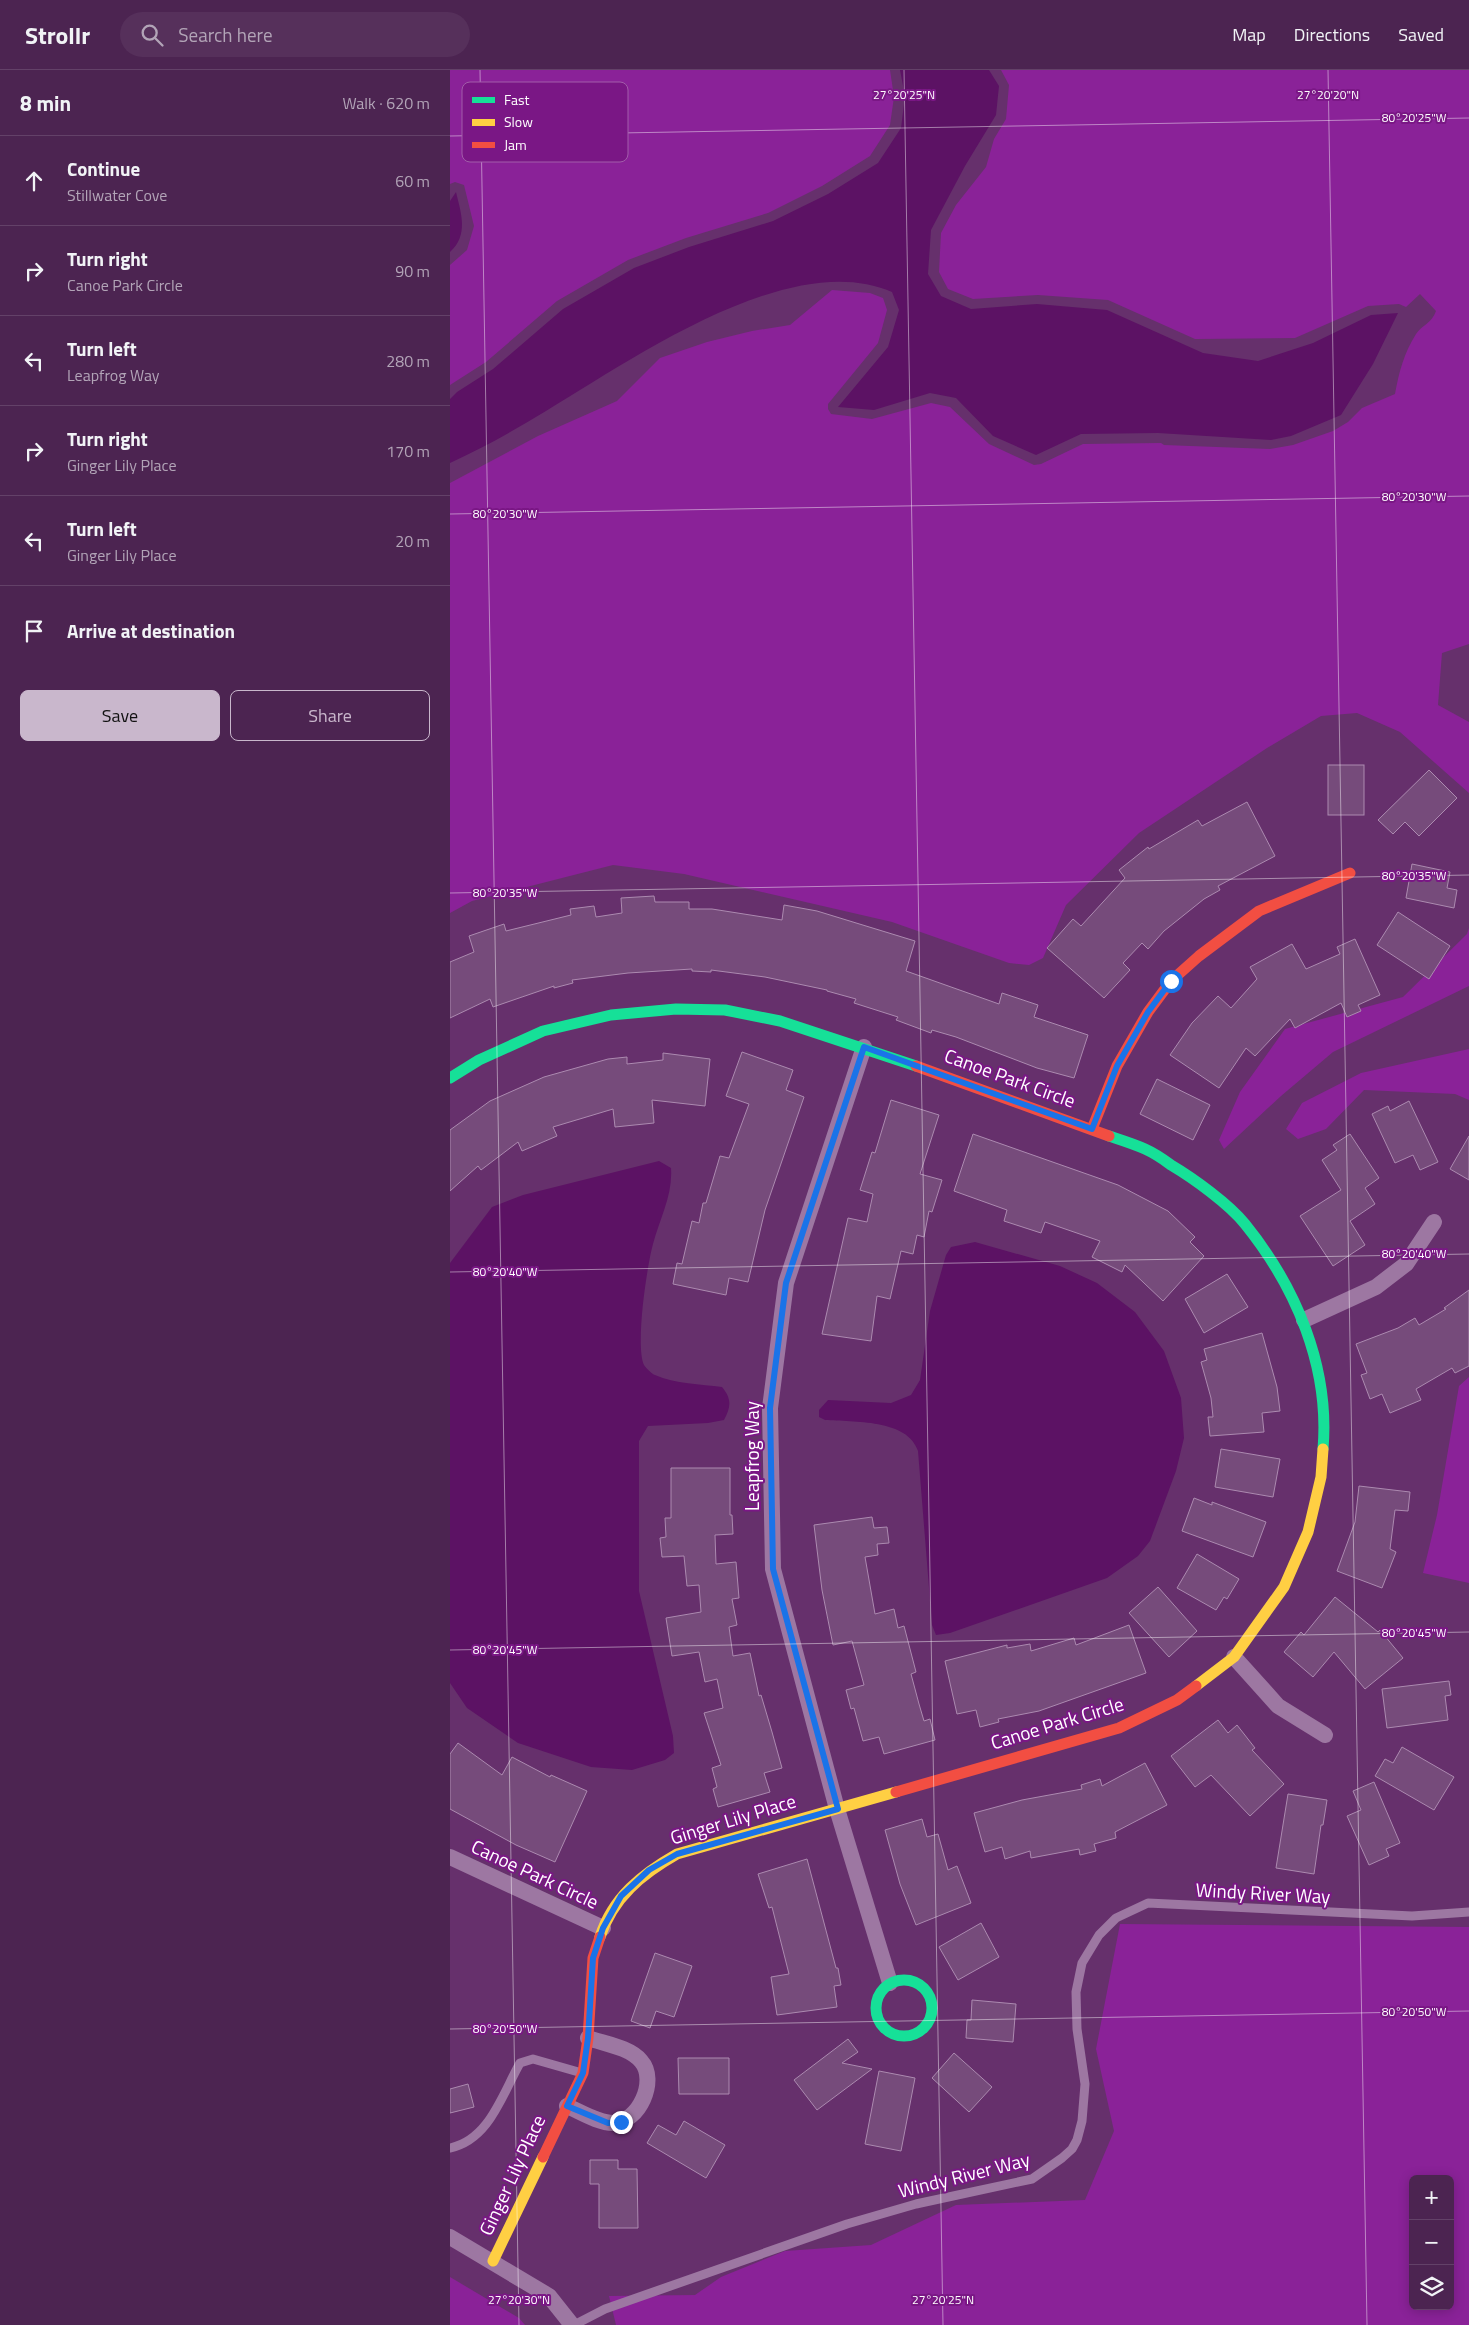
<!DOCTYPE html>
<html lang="en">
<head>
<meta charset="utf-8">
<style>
	:root { --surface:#4c2451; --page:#56305b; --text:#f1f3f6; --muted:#b2a4b7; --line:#634168; --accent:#c9b7cc }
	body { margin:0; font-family:"Titillium Web",sans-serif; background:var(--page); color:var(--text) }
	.controls { position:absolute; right:15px; bottom:15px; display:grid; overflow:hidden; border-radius:8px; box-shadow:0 2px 12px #0003 }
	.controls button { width:45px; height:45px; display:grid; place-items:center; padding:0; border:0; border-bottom:1px solid var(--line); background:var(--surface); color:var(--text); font:25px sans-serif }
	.stop { position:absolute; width:15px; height:15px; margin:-11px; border:4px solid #1a73e8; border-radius:50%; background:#fff }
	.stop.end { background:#1a73e8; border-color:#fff; box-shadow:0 1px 5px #0008 }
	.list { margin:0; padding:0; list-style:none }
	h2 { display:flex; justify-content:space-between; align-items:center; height:65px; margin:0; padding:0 20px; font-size:21px }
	h2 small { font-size:16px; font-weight:400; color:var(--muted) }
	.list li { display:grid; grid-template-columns:32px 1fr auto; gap:15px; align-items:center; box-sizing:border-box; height:90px; padding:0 20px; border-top:1px solid var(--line) }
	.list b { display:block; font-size:19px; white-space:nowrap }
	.list p { margin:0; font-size:16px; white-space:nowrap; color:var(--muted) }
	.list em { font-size:16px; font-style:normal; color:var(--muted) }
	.actions { display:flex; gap:10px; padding:15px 20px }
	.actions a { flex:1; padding:11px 0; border:1px solid var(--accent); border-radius:8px; text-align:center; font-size:18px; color:var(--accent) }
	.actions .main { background:var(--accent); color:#111 }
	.icon { flex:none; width:28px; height:28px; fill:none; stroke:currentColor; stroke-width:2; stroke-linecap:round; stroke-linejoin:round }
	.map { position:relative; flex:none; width:1019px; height:2255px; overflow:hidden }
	header { display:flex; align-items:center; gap:30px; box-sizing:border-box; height:70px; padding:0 25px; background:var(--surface); border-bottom:1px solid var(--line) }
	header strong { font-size:24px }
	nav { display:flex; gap:28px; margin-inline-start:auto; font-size:18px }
	.search { width:350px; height:45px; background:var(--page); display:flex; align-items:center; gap:12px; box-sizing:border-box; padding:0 18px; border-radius:28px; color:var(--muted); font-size:19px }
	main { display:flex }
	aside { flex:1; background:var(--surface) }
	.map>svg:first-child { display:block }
</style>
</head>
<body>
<header>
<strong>Strollr</strong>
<div class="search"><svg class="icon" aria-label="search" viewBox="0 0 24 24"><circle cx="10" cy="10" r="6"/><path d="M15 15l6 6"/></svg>Search here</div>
<nav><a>Map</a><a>Directions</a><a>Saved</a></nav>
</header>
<main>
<aside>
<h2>8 min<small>Walk · 620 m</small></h2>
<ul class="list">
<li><svg class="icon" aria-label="ahead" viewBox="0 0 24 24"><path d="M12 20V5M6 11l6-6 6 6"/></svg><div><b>Continue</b><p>Stillwater Cove</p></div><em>60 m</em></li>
<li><svg class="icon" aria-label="right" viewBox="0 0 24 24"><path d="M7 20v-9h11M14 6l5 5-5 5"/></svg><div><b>Turn right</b><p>Canoe Park Circle</p></div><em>90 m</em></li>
<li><svg class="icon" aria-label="left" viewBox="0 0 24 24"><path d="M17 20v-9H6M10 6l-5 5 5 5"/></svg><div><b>Turn left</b><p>Leapfrog Way</p></div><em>280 m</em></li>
<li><svg class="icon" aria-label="right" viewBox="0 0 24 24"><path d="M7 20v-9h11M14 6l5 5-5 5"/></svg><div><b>Turn right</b><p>Ginger Lily Place</p></div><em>170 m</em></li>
<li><svg class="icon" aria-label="left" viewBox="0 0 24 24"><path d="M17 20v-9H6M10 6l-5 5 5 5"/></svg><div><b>Turn left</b><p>Ginger Lily Place</p></div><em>20 m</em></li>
<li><svg class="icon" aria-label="arrive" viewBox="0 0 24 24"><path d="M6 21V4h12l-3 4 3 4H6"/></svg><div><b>Arrive at destination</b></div></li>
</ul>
<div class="actions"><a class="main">Save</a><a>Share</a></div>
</aside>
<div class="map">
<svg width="1019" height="2255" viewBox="0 0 1019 2255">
	<rect width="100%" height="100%" fill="#66306c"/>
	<!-- green -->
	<g fill="#8a2298" fill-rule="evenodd">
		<path d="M0,0H440L444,27L440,55L420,86L372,116L318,143L236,168L178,190L107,231L36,292L0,315V195L17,180L24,156L14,115L5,112L0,114Z"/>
		<path d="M551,0H1019V574L992,583L988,635L1019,652V723L950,662L907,643L871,646L817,678L689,763L616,835L593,888L579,895L559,893L442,852L234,804L163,795L22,831L0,843V413L88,366L167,331L210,288L257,272L302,261L340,255L382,220L420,223L433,228L437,240L428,273L378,334V339L381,344L422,349L481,333L500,337L539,374L584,395L591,394L633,374L711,373L714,375L820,379L843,375L883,361L898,352L912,338L945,324C949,302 954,283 966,264C972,255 982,253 986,241L970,224L956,237L949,234L918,236L845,268L745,269L658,230L588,225L523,229L498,219L489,202L491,163L506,135L536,97L544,69L556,49L559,15Z"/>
		<path d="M1019,858V916L883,982L831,1026L774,1079L769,1070L790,1022L835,959L953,927L1017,864Z"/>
		<path d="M1019,979V1030L1005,1024L914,1020L876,1059L848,1069L836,1059L852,1033L911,1003Z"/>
		<path d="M1019,1307V1513L973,1503L987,1445L1009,1316Z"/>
		<path d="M670,1854L1019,1857V2255H166L159,2226L245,2225L271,2207L335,2181L421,2175L506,2135L635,2130L664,2061L646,1979ZM963,2109H1000V2236H963Z"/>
		<path d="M0,2207L69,2248L75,2255H0Z"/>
	</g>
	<!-- water -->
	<g fill="#5c1264">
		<path d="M450,0H539L549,16L546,45L515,96L481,160L478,204L491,226L521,239L587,234L657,240L753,283L808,291L863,273L921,245L948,243L923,294L891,345L841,366L821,370L708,363L631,364L586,385L543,366L506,328L480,323L424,340L388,337L438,277L449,240L442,222C341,177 181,290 96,341C65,360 33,378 0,393V329L7,322L43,299L113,239L184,198L239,177L323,151L378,124L428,93L451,58L455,26Z"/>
		<path d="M6,122C11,143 19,165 0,182V131Z"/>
		<path d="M209,1091L221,1098C223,1125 210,1148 203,1174C197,1196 185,1275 194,1295C196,1298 202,1304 205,1305C225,1314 251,1314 272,1317C282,1329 281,1337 274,1350L258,1353L198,1356L189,1371V1521L223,1666L224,1683L215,1690L182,1700L141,1697L68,1673L17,1638L0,1613V1193L42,1137L73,1125Z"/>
		<path d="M525,1172L610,1196L647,1213L685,1242L714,1281L731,1328L734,1368L726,1401L700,1471L688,1486L657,1508L500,1563L486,1565L482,1555L468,1381C458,1349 403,1352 375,1350L369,1347V1340L378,1330L441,1333L461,1325L470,1310L480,1241L496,1185L501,1177Z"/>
	</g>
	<!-- building -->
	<g fill="#764b7b" stroke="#ac8ab0">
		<rect x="878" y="695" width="36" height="50"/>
		<path d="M979,700L1007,728L969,766L955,752L943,764L928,750Z"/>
		<path d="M797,732L825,786L768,816L770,820L754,829L714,861L698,879L692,873L673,893L680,900L654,928L597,878L623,849L631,856L675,808L669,800L698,777L699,779L748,750L752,756Z"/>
		<path d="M962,794L1000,802L997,818L1007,820L1004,838L956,828Z"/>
		<path d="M204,826L205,832H239V839H262L332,850L334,835L367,841L465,871L456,901L549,934L552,923L588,935L584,947L638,965L624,1008L587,998L506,967L482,960L481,963L446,950L448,947L404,933L406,929L377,921V920L315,907L261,900V902L242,901V899L178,903L122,910L123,913L104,918V916L43,937L40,929L0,948V892L24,882L19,866L54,854L56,861L121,845L120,839L144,836L146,847L172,843L171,828Z"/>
		<path d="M948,842L1000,876L979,909L927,875Z"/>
		<path d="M905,869L930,925L908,935L911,941L897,947L891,933L845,958L840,949L805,986L796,978L769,1018L720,985L742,953L768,926L781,938L807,909L800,897L842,874L856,899L890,884L887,877Z"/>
		<path d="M292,982L343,1000L336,1020L354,1027L315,1140L298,1212L279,1208L276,1225L223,1214L227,1193L232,1194L242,1151L249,1153L253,1133H256L270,1086L279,1088L299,1034L276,1026Z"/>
		<path d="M213,983L260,989L255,1036L202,1030L204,1053L165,1057L163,1039L103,1057L107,1066L72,1081L68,1072L31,1100L28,1096L0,1121V1060L40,1031L94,1007L158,989L177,987V994L213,990Z"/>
		<path d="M707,1009L760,1035L743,1070L690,1044Z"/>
		<path d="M441,1030L489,1045L470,1104L492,1110L482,1142L479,1141L474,1167L467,1165L463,1184L451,1181L440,1229L427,1226L421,1271L372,1264L398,1148L417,1152L423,1124L410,1120L422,1082L425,1083Z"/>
		<path d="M959,1031L988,1092L970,1100L963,1085L945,1093L922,1044L938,1036L940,1041Z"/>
		<path d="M523,1064L668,1115L718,1141L745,1167L740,1172L754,1186L713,1231L675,1195L672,1202L642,1187L650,1171L595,1152L591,1163L554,1151L557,1140L504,1121Z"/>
		<path d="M900,1064L929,1108L915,1118L925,1134L900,1151L915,1175L883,1196L850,1146L891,1120L872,1090L887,1080L883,1075Z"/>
		<path d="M1019,1066V1110L1000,1099Z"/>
		<path d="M777,1204L798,1237L754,1263L735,1229Z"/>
		<path d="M1019,1220V1296L1005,1303L1002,1298L966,1319L971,1330L940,1343L932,1324L920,1329L911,1305L917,1303L906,1274L948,1258L965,1248L969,1255L996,1239L994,1238Z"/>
		<path d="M812,1263L827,1317L830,1341L812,1343L814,1362L760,1366L758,1347H763L761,1328L751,1292L757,1290L754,1279Z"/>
		<path d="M771,1379L830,1389L823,1427L765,1417Z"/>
		<path d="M221,1398H280V1445H282L283,1464L265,1465L266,1494L286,1492L289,1528L282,1529L287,1555L279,1557L283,1586L300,1583L309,1626L311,1625L322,1662L332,1698L314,1703L320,1722L268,1737L263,1719L267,1717L262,1698L271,1695L254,1643L273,1638L267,1609L255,1612L249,1582L222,1586L216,1548L251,1542L249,1515L237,1516L234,1486L212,1487L210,1468L216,1467L215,1448H221Z"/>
		<path d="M909,1416L960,1422L958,1441L945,1440L940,1479L946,1482L932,1518L887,1501L905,1452Z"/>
		<path d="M744,1428L762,1435V1432L816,1452L803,1487L732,1461Z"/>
		<path d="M422,1447L424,1458L437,1457L439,1473L427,1474L428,1485L415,1487L425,1544L444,1539L448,1558L454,1556L466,1602L461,1604L469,1634L474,1651L480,1649L485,1670L434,1684L429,1667L413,1671L404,1638L401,1639L396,1620L414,1615L402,1571L383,1575L372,1520L364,1455Z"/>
		<path d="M747,1484L789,1509L777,1529L774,1527L766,1540L727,1518Z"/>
		<path d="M708,1517L747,1561L719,1587L679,1543Z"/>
		<path d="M885,1527L928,1562L930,1560L953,1588L915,1619L884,1582L863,1607L834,1582L851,1562L854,1565Z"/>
		<path d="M679,1555L696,1603L589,1641L548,1649L549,1652L530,1657L526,1640L507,1644L495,1591L557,1575V1578L580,1574L581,1581L624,1568L626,1575Z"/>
		<path d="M999,1611L1001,1625L995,1626L998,1650L937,1658L932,1619Z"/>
		<path d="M768,1650L778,1663L787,1655L805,1678L802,1680L834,1714L800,1746L761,1705L745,1717L721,1686Z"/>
		<path d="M8,1673L52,1705L62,1687L100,1707L101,1705L137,1721L105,1792L66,1775L0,1739V1684Z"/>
		<path d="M952,1677L1004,1707L984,1740L925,1706L935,1689L943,1693Z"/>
		<path d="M695,1693L717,1735L665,1762L666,1768L644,1774L646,1781L630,1785L629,1779L581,1788L580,1781L555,1789L552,1777L535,1782L524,1743L572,1730L632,1719L631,1715L650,1709L652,1716Z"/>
		<path d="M924,1712L950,1773L936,1779L939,1786L919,1795L897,1746L911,1740L903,1721Z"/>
		<path d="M838,1724L877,1730L873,1755H871L864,1804L826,1798Z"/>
		<path d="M472,1749L477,1767L488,1764L498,1800L507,1796L521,1833L466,1855L450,1814L435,1760Z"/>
		<path d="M357,1789L386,1898H388L391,1915L384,1916L387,1937L327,1945L321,1907L339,1904L322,1837L319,1838L308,1804Z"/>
		<path d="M531,1853L549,1887L508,1910L489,1877Z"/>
		<path d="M205,1883L242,1896L224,1947L206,1941L200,1958L181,1951Z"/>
		<path d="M522,1930L566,1934L563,1972L516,1968L517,1950H521Z"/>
		<path d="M398,1969L408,1982L392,1993L422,1999L367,2040L344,2010Z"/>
		<path d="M504,1983L542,2017L519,2042L482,2008Z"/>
		<path d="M228,1988H279V2024H229Z"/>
		<path d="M429,2001L465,2008L451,2081L415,2074Z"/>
		<path d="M18,2014L24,2037L0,2043V2019Z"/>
		<path d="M234,2051L275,2075L256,2108L197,2073L208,2055L226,2065Z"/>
		<path d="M140,2090H168V2099H187L188,2158H149V2114H140Z"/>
	</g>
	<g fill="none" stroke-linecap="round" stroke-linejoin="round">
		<!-- lane -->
		<g stroke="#9d77a2" stroke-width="9">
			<path d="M0,2078C39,2070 52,2025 70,1993L83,1989L132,2003"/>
			<path d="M124,2255L155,2239L397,2154L466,2134L582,2109L612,2088L622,2079L627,2070L632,2051L635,2014L627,1959L626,1922L632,1893L649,1865L666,1848L698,1833L962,1846L1019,1842"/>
		</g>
		<!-- street -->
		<g stroke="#9d77a2" stroke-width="16">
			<path d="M414,977L336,1213L320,1338L323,1499L387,1739L440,1913"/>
			<path d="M854,1250L926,1217L956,1194L984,1152"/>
			<path d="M784,1587L828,1636L875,1665"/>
			<path d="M0,1787L153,1858"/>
			<path d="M117,2036C131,2042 148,2053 163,2053C189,2053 208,2010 191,1991C179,1977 155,1974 138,1968"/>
			<path d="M0,2167L99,2226L122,2255"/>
		</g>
		<!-- fast -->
		<g stroke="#16e098" stroke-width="11">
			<path d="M0,1008L29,990L93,961L161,945L226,939L275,940L330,951L466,996"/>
			<path d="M659,1066C671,1070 684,1074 695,1079C704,1083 713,1089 721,1095C743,1108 779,1134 795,1154C846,1217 880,1297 873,1379"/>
			<circle cx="454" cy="1938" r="28"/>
		</g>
		<!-- slow -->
		<g stroke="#ffcf43" stroke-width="11">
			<path d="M746,1616L784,1587L834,1517L858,1462L871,1407L873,1379"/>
			<path d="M150,1867C163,1827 192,1804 227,1784L446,1722"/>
			<path d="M43,2191L93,2087"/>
		</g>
		<!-- jam -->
		<g stroke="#f24e42" stroke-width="11">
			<path d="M466,996L659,1066"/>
			<path d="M642,1059L667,996L698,942L721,911L749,886L809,841L900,803"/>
			<path d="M446,1722L669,1658L727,1630L746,1616"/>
			<path d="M93,2087L133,2003L138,1968L143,1888L150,1867"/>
		</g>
	</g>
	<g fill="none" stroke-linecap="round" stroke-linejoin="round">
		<!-- route -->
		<path stroke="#1a73e8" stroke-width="6" d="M171,2052L158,2053L117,2036L133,2003L138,1968L143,1888L153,1858L171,1826L199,1800L227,1784L388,1739L323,1499L320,1338L336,1213L414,977L642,1059L667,996L698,942L721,911"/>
	</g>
	<!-- ticks -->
	<path fill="none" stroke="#fff" stroke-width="1" stroke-opacity="0.45" d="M30,0L69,2255M454,0L493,2255M878,0L917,2255M0,66L1019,48M0,444L1019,426M0,823L1019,805M0,1202L1019,1184M0,1580L1019,1562M0,1959L1019,1941"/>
	<g text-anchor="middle" stroke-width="4" stroke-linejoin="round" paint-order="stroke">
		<!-- street labels -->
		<g font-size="19" fill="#fff" stroke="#7a1785">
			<text transform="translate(560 1008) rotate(20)" y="7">Canoe Park Circle</text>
			<text transform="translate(302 1386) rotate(-90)" y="7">Leapfrog Way</text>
			<text transform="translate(607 1653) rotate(-17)" y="7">Canoe Park Circle</text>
			<text transform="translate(283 1749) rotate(-17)" y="7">Ginger Lily Place</text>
			<text transform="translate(85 1804) rotate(25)" y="7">Canoe Park Circle</text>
			<text transform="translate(813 1823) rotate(3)" y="7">Windy River Way</text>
			<text transform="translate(62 2105) rotate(-65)" y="7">Ginger Lily Place</text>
			<text transform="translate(514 2105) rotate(-14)" y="7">Windy River Way</text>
		</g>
	</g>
	<!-- legend -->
	<rect x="12" y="12" width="166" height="80" rx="8" fill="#7a1785" stroke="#a25daa" stroke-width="1"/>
	<rect x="22" y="27" width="23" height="6" fill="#16e098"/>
	<rect x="22" y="49" width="23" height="7" fill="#ffcf43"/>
	<rect x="22" y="72" width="23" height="6" fill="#f24e42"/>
	<g font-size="14" fill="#fff">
		<text x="54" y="35">Fast</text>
		<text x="54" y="57">Slow</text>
		<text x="54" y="80">Jam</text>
	</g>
	<g font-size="12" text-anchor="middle" fill="#fff" stroke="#7a1785" stroke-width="4" stroke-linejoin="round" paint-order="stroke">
		<text x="454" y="29">27°20'25"N</text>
		<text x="878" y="29">27°20'20"N</text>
		<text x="964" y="52">80°20'25"W</text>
		<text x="964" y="431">80°20'30"W</text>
		<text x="55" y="448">80°20'30"W</text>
		<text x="964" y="810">80°20'35"W</text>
		<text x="55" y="827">80°20'35"W</text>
		<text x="964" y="1188">80°20'40"W</text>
		<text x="55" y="1206">80°20'40"W</text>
		<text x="964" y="1567">80°20'45"W</text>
		<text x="55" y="1584">80°20'45"W</text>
		<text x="964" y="1946">80°20'50"W</text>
		<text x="55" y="1963">80°20'50"W</text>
		<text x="69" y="2234">27°20'30"N</text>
		<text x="493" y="2234">27°20'25"N</text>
	</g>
</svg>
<div class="controls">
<button>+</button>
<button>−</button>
<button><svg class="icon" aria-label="layers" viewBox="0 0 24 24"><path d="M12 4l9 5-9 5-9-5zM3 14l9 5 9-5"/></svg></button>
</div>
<div class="stop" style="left:721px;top:911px"></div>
<div class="stop end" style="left:171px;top:2052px"></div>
</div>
</main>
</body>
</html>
